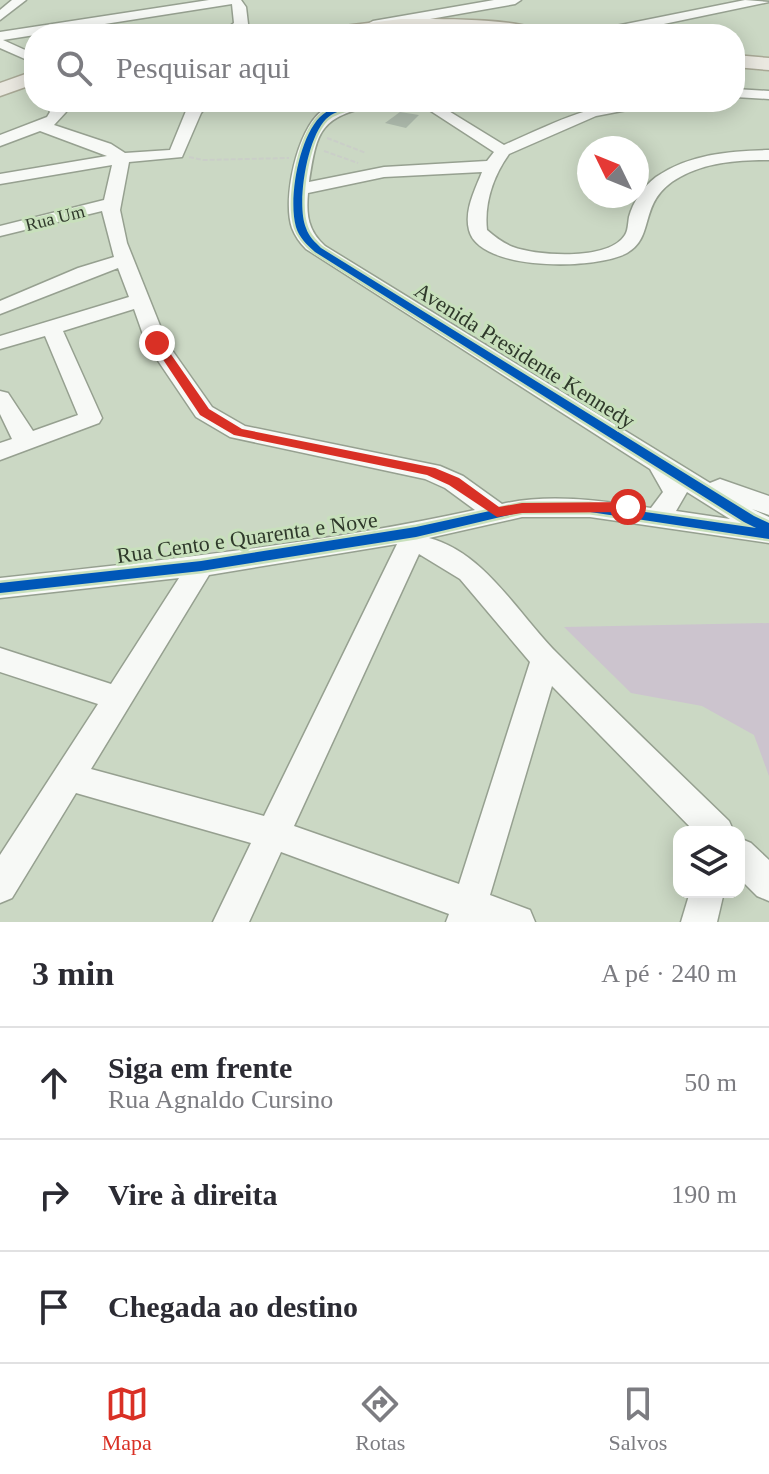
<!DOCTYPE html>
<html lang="pt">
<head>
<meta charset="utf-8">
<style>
	:root { --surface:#fff; --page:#f2f2f3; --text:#2b2b33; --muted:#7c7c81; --line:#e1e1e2; --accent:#d93025 }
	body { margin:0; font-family:"Times New Roman",serif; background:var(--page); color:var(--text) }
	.controls { position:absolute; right:24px; bottom:24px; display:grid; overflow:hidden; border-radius:16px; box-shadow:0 4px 20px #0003 }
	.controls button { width:72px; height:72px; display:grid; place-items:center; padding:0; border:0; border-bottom:2px solid var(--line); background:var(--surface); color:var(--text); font:40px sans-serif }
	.compass { position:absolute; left:577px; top:136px; width:72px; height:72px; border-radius:50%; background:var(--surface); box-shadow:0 4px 20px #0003; rotate:313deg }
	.stop { position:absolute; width:24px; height:24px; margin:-18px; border:6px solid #d93025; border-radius:50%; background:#fff }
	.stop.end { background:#d93025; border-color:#fff; box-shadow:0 2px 8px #0008 }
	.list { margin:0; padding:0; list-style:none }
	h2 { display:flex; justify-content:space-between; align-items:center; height:104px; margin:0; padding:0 32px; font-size:34px }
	h2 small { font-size:26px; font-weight:400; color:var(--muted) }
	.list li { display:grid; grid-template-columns:52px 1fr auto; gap:24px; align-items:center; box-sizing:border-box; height:112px; padding:0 32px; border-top:2px solid var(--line) }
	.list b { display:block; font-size:30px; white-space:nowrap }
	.list p { margin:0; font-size:26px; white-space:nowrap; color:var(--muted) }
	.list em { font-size:26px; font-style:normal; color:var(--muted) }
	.icon { flex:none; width:44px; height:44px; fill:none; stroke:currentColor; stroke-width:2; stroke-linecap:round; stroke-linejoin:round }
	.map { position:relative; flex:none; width:769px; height:922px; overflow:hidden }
	.search { position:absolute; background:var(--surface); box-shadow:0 4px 20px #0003; left:24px; right:24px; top:24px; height:88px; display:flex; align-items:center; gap:20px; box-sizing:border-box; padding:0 28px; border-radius:32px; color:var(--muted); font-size:30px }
	.sheet { height:440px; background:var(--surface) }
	nav { display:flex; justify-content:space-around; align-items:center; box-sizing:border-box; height:112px; border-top:2px solid var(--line); background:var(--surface); font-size:22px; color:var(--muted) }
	nav a { display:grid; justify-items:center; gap:4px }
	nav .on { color:var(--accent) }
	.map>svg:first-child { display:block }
</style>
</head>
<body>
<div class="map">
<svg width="769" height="922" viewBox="0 0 769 922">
	<rect width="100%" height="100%" fill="#cbd8c4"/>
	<!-- green -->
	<path fill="#ccc4ce" d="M769,623V776L754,735L702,706L631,693L564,627Z"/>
	<!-- building -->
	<path fill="#aebbad" d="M400,112L419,115L406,128L385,123Z"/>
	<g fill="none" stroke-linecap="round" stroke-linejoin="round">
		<!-- minor casing -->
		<g stroke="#96a090" stroke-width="3">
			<g id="minor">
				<path d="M12,0H26L0,20V10Z"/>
				<path d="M209,0H241L246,7L248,24L236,34H220L234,23L232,4L3,40L34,54V63L0,48V32Z"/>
				<path d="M494,0H521L515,4L373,29L366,25L373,21Z"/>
				<path d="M745,0L769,2L616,34H589L596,30Z"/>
				<path d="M735,89L769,91V99L735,97Z"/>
				<path d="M46,102H60L66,112L54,125L111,144L125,153L170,150L186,111L194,102H210L201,113L182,157L129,162L120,210L127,243L167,343L212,407L245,426L440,466L463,476L502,504C551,493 602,501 651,508L663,492L650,469L306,249C300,243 295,236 292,228C282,200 297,129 322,111C338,100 358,102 376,102L374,105C321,118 317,128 309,182L384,167L487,161L494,152L417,102H434L504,145C561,120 591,102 655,102L648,106L596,116L509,154C493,176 484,204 487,230C495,237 503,243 513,247C537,256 609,261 625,235C628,231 628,223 629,217C633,202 643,187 656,177C689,154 730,151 769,150V160C739,160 707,162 680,177C636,201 657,236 627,253C597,270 479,272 469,230C464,210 475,190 482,172L384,177L308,193C306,215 308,231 325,246L710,483L720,479L769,496V515L752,509L769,517V543L590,517H522L429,538C486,553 519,616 559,655C615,711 672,766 729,821L734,832H695L552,686L490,895L530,910L535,922H446L449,914L281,852L249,922H213L251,843L76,793L12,898L0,903V855L98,704L0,672V648L111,684L179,578L0,598V578C159,561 319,544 475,510L445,488L425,479L230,437L196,417L146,343L134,309L63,331L102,418L99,423L0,460V443L12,439L0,414V391L8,393L33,431L78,415L45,336L0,349V336L129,297L118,268L0,314V301L78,268L114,257L102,211L0,236V226L104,200L112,165L0,184V174L107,156L40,131L0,146V135L47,117L50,112ZM687,492L730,519L676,511ZM397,544L264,816L91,769L209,575ZM419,554L460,579L530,662L459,884L294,826Z"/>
				<path d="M739,838L751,843L769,860V901L757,896L739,878Z"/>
				<path d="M690,892H724L717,922H681Z"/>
			</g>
		</g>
		<!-- major casing -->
		<g stroke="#a8a895" stroke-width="3">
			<g id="major">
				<path d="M401,19C428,19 528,17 545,34L428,29L311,34L320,29Z"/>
				<path d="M735,55L769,58V70L735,67Z"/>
				<path d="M34,71V84L0,96V83Z"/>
			</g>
		</g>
		<!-- path -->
		<g stroke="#cacec8" stroke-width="2" stroke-dasharray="5 2" stroke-linecap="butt">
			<path d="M327,138L366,153"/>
			<path d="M324,151L358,163"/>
			<path d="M189,157L203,160L289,158"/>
		</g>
		<!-- minor -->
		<use href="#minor" fill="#f7f9f6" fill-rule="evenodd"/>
		<!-- major -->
		<use href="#major" fill="#eae8e0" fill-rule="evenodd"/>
		<!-- cycleway casing -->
		<g stroke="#c8e0bc" stroke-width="5">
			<path id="cycleway" d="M354,102H373C358,109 339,107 326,119C307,138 296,204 306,228C309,237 315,242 321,248L754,516L769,523V539L590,512H522L416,537L201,571L0,593V583L201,561L416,527L522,504H590L756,528L744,522L315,252C307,245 299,237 296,227C288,199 299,138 320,117C329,108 342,105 354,102Z"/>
		</g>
		<!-- cycleway -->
		<use href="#cycleway" fill="#0057b8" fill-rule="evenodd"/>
	</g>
	<!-- route -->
	<path fill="#d93025" d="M157,339L161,340L209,409L242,429L435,468L459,478L499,507L522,503L628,502L635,507L628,512L522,513L497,517L449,485L427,475L234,435L200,415L152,343Z"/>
	<g text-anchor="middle" stroke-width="6" stroke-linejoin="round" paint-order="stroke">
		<!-- far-street labels -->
		<g font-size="18" fill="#2f392b" stroke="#c8e0bc">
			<text transform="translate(55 218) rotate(-14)" y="6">Rua Um</text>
		</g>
		<!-- street labels -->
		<g font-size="22" fill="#2f392b" stroke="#c8e0bc">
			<text transform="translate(525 355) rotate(32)" y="8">Avenida Presidente Kennedy</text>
			<text transform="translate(247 537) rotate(-8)" y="8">Rua Cento e Quarenta e Nove</text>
		</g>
	</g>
</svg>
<div class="controls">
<button><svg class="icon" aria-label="layers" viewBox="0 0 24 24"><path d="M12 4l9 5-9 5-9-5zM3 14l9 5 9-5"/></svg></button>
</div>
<svg class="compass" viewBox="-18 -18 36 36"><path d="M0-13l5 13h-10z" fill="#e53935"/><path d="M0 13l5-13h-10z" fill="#7c7c81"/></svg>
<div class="stop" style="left:628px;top:507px"></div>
<div class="stop end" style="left:157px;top:343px"></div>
<div class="search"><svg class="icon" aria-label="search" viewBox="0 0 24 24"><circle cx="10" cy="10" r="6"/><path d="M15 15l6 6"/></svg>Pesquisar aqui</div>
</div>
<section class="sheet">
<h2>3 min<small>A pé · 240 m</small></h2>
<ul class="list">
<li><svg class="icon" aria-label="ahead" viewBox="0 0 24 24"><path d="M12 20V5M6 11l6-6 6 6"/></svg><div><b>Siga em frente</b><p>Rua Agnaldo Cursino</p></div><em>50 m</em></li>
<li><svg class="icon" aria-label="right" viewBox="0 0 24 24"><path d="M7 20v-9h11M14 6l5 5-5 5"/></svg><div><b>Vire à direita</b></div><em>190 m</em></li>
<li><svg class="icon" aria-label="arrive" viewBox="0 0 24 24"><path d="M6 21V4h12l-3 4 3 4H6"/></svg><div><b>Chegada ao destino</b></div></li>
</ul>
</section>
<nav>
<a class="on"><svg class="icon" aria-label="map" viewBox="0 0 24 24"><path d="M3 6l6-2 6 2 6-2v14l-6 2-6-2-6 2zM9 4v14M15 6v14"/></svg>Mapa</a>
<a><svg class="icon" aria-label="directions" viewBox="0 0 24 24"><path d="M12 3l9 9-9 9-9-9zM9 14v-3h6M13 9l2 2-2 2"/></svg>Rotas</a>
<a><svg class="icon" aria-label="saved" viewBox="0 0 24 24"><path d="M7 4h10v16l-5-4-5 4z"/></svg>Salvos</a>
</nav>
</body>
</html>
